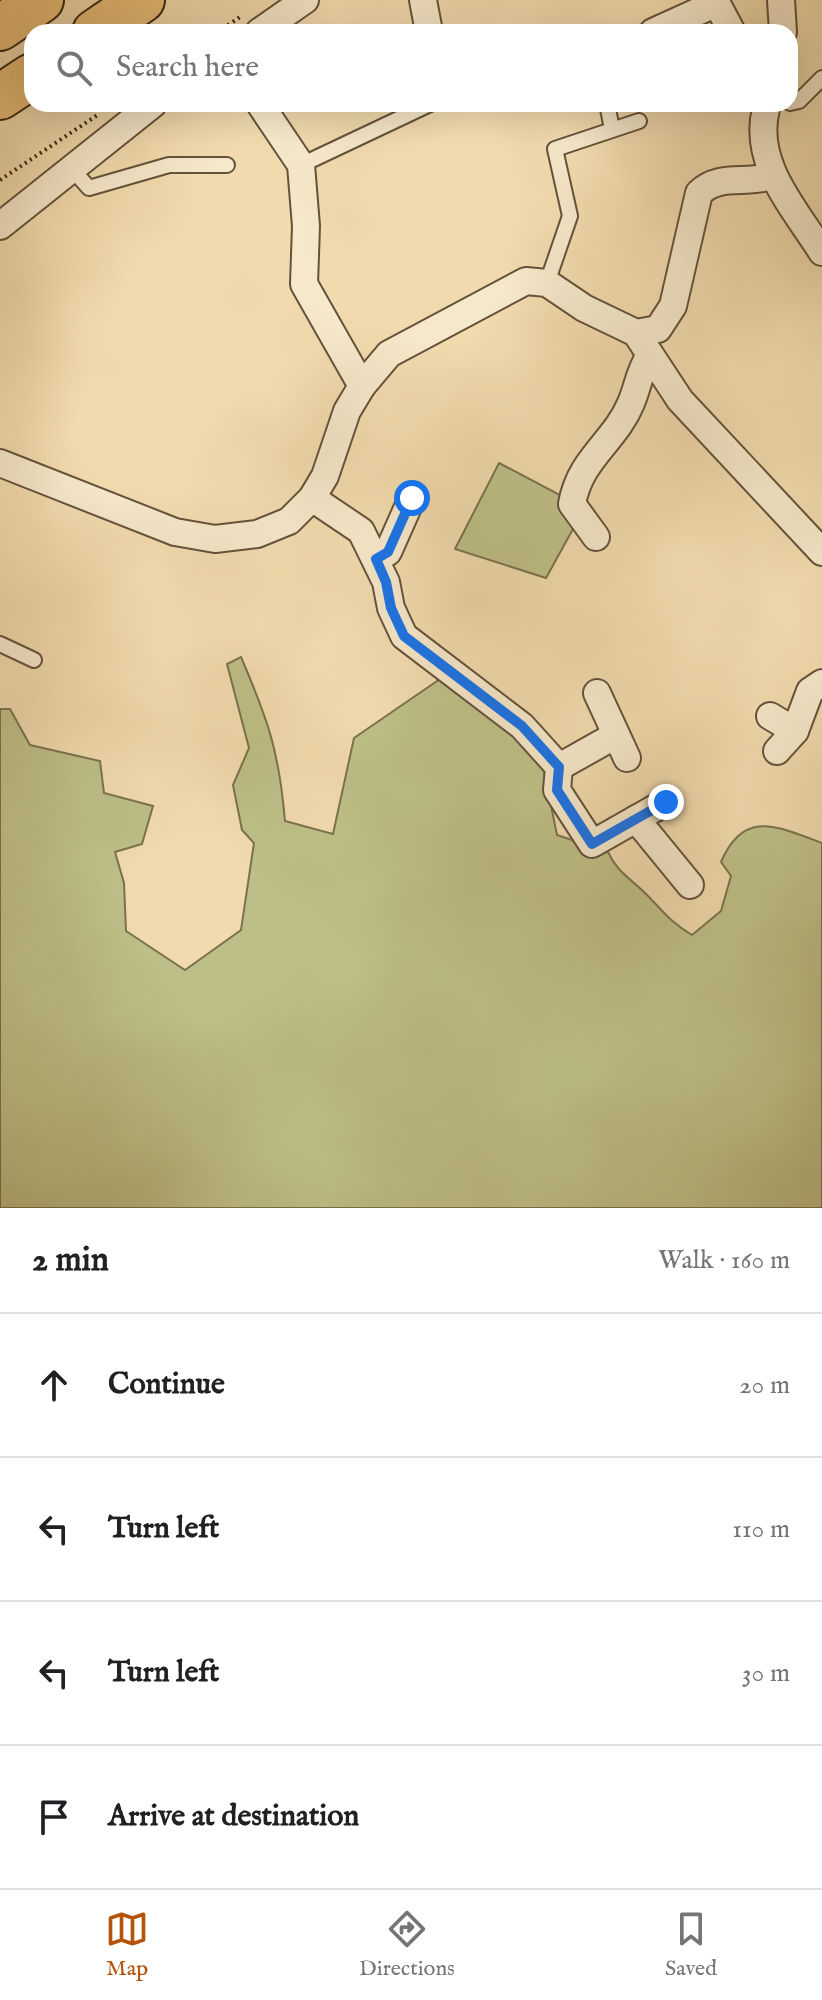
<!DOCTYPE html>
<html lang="en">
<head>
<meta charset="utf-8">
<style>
	:root { --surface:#fff; --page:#f6f6f6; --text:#202124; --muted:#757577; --line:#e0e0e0; --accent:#b45309 }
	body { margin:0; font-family:"IM FELL English",serif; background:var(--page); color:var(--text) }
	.stop { position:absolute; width:24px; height:24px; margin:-18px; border:6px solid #1a73e8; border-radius:50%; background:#fff }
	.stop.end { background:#1a73e8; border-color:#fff; box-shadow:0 2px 8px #0008 }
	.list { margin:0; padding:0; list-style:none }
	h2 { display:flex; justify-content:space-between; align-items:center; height:104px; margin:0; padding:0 32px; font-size:34px }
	h2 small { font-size:26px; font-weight:400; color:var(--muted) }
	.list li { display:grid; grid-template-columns:52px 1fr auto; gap:24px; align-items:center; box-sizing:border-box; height:144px; padding:0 32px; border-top:2px solid var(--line) }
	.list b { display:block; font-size:30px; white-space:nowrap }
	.list em { font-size:26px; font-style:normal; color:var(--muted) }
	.icon { flex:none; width:44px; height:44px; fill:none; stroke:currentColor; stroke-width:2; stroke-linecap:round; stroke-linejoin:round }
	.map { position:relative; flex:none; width:822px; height:1208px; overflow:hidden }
	.search { position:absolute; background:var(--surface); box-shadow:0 8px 32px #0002; left:24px; right:24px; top:24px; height:88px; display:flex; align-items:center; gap:20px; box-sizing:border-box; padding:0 28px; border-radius:24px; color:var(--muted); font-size:30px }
	.sheet { height:680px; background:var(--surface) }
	nav { display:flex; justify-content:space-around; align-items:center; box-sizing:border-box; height:112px; border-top:2px solid var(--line); background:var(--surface); font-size:22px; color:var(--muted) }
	nav a { display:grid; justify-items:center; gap:4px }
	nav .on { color:var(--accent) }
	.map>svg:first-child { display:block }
</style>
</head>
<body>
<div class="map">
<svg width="822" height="1208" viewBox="0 0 822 1208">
	<rect width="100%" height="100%" fill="#f1dbae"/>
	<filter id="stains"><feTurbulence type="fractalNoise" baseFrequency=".0025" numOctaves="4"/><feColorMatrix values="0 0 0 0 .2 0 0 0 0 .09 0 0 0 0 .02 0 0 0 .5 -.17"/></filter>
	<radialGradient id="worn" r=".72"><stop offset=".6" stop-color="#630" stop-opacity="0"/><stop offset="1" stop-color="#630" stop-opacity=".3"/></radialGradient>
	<!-- green -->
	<g fill="#bebf88" stroke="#7a724e" stroke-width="2">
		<path d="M499,463L575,503L573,529L546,578L455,549Z"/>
		<path d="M241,657C268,720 279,751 285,821L333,834L354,738L443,677L541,756L557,835L608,852C617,872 631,879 646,894C663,911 670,922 692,935L721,911L731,876L721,862C744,808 778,827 822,843V1208H0V709H10L30,745L100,761L104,793L153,806L142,844L115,852L124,883L126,931L185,970L241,930L254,843L242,830L233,785L249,748L227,664Z"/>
	</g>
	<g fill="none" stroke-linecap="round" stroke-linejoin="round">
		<!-- service casing -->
		<g stroke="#65523b" stroke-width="18">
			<g id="service">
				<path d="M790,103L799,101L822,78"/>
				<path d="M607,104L612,129"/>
				<path d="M301,165L430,104"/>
				<path d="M72,169L89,188L169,165H227"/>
				<path d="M547,283L570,216L555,149L639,121"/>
				<path d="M0,644L34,660"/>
			</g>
		</g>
		<!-- minor casing -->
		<g stroke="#65523b" stroke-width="30">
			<g id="minor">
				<path d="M423,0L429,32"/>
				<path d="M715,0L732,32"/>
				<path d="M781,0L783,32"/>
				<path d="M259,32L305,0"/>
				<path d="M653,32L717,3"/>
				<path d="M260,104L301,165L306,226L304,284L362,386"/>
				<path d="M763,104L766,109C752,163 795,209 822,252"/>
				<path d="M0,226L153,104"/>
				<path d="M636,333L658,329L673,306L699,193C720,173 745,185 771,176"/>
				<path d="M0,463L175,532L215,539L257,534L289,521L312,498L325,476L347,411L362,386L389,354L526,281L547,283L584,308L636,333L680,400L822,552"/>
				<path d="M312,498L361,531L386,582L391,608L404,636L522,726L559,767L557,790L592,844L666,802"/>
				<path d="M596,537L572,504C580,458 615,442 631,403C638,387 639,372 649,357"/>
				<path d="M376,559L388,552L412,498"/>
				<path d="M597,693L627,758"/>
				<path d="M770,716L795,731"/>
				<path d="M777,751L795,731L810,691L822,683"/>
				<path d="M559,767L616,735"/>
				<path d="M636,819L690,885"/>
			</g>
		</g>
		<!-- motorway casing -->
		<g stroke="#362515" stroke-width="48">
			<g id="motorway">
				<path d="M0,28L41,0"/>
				<path d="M95,32L142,0"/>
				<path d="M0,97L32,76"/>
			</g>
		</g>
		<!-- path -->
		<g stroke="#362515" stroke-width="4" stroke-dasharray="2 4" stroke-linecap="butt">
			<path d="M218,32L240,17"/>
			<path d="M0,180L99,114"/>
		</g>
		<!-- service -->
		<use href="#service" stroke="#f6e8ca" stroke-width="14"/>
		<!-- minor -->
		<use href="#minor" stroke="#f6e8ca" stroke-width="26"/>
		<!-- motorway -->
		<use href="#motorway" stroke="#e8be77" stroke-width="44"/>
	</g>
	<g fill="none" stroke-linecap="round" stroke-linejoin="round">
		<!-- route -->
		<path stroke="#1a73e8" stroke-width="10" d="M412,498L388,552L376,559L386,582L391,608L404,636L522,726L559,767L557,790L592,844L666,802"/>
	</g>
	<rect width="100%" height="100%" filter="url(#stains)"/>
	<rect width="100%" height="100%" fill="url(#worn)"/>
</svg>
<div class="stop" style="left:412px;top:498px"></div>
<div class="stop end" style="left:666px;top:802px"></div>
<div class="search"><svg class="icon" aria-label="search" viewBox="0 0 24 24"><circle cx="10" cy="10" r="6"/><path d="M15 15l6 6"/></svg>Search here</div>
</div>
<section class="sheet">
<h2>2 min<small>Walk · 160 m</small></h2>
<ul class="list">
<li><svg class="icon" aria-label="ahead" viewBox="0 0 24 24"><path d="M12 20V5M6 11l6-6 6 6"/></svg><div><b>Continue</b></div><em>20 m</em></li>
<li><svg class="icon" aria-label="left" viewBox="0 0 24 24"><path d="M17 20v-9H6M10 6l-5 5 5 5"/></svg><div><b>Turn left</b></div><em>110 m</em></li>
<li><svg class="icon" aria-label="left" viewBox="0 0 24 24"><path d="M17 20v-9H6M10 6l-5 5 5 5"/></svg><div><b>Turn left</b></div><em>30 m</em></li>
<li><svg class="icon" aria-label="arrive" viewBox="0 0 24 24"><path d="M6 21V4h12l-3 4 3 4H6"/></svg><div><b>Arrive at destination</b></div></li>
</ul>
</section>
<nav>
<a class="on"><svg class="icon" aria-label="map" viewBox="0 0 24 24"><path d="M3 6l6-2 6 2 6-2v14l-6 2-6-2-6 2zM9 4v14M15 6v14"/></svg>Map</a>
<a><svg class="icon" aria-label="directions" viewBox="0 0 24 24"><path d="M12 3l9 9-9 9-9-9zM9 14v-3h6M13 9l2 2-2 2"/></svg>Directions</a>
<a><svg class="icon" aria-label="saved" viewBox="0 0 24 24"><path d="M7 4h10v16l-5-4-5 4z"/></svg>Saved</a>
</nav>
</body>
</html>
